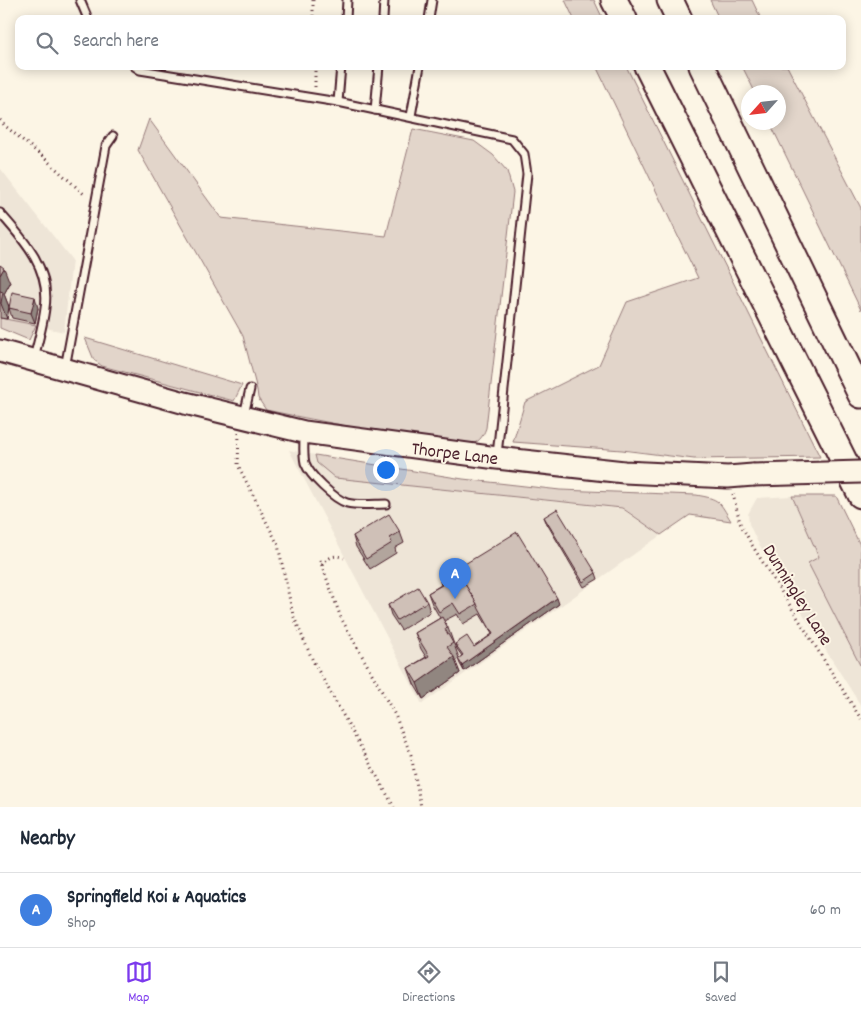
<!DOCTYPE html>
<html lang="en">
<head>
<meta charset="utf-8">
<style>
	:root { --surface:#fff; --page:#f6f6f7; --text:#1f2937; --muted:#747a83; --line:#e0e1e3; --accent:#7c3aed }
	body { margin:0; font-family:Dekko,sans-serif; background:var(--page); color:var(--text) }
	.compass { position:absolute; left:741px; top:85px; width:45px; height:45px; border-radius:50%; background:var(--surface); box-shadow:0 2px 12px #0003; rotate:243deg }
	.you { position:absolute; left:385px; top:469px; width:18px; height:18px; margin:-12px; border:4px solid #fff; border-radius:50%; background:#1a73e8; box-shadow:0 0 0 8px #1a73e833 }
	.badge { display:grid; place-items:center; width:32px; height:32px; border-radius:50%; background:var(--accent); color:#fff; font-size:16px; font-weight:700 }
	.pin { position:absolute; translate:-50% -41px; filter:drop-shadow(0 1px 2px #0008) }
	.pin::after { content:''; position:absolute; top:26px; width:18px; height:15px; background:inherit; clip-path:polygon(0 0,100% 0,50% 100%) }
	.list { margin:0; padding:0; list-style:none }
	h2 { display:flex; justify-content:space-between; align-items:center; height:65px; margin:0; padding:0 20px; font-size:21px }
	h2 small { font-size:16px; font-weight:400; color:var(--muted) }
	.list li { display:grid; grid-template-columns:32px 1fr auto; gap:15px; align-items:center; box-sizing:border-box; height:75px; padding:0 20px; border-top:1px solid var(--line) }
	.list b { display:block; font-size:19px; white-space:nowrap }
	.list p { margin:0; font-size:16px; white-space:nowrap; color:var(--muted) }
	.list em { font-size:16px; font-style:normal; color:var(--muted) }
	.icon { flex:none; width:28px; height:28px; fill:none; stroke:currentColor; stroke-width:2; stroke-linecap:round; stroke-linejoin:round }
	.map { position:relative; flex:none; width:861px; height:807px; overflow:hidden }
	.search { position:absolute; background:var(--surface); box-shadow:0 2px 12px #0003; left:15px; right:15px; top:15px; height:55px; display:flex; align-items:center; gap:12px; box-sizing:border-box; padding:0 18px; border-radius:10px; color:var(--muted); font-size:19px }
	.sheet { height:140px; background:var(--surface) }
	nav { display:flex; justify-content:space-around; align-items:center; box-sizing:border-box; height:70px; border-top:1px solid var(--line); background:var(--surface); font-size:14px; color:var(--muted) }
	nav a { display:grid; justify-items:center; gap:2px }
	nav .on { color:var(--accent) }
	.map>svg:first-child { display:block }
</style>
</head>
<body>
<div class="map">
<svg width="861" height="807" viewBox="0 0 861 807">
	<rect width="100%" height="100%" fill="#fcf5e5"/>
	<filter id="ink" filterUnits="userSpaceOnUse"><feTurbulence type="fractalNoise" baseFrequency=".02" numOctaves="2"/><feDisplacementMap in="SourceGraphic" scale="10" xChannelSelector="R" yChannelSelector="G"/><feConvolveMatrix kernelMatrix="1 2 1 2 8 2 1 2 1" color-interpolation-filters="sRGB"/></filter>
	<g filter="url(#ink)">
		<!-- built -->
		<g fill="#eee5d7">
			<path d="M0,168L72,260L64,332L0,318Z"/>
			<path d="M289,450L315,455L317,463L335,478L622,509L661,535L422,704Z"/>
			<path d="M792,496L819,557L808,563L861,667V706L757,541L749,524L748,514L757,498Z"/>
		</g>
		<!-- green -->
		<g fill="#e2d5ca" stroke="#967a7a">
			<path d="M565,0H594L603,19H574Z"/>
			<path d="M710,0H752L761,19H719Z"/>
			<path d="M596,66H626L820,457L694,459L622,450L513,442L525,402L599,365L627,302L698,278Z"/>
			<path d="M742,66H787L861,208V310L770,123L778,122V92H755Z"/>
			<path d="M149,119L221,218L386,236L413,129L474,141L493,155L507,171L513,192L486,428C483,437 478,444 467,445C450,446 427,440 410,437C362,429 314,420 266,410L258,398L257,390L243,336L138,150Z"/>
			<path d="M0,318L36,325L29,340L0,328Z"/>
			<path d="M85,338L242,385L234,401L102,366L94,360Z"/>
			<path d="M315,455L463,479L560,490L696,495C720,499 719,501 731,521L690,515L661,535L622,508L335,478L317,463Z"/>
			<path d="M792,496H836L861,547V667L808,563L819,557Z"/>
		</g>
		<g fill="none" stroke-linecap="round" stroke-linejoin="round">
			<!-- service casing -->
			<g stroke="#4a1f2b" stroke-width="11">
				<g id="service">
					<path d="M80,0L88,19"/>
					<path d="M346,19L347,0"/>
					<path d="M383,19L384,0"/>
					<path d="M429,19L432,0"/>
					<path d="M134,66L140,70L338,102L512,139L524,154L527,174L497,455"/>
					<path d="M338,102L341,66"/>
					<path d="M375,110L379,66"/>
					<path d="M411,116L420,66"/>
					<path d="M0,213C24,240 51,269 45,308C43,325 38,342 34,358"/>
					<path d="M65,368L106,146L113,136"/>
					<path d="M244,415L250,389"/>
					<path d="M304,435C304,444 303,454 305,463C310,476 334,499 347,503C357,506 375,504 386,504"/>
				</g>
			</g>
			<!-- primary casing -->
			<g stroke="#4a1f2b" stroke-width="25">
				<path id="primary" d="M0,351L185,403L304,432L497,458L624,472L728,477L753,475"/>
			</g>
			<!-- motorway casing -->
			<g stroke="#4a1f2b" stroke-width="29">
				<g id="motorway">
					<path d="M614,0L624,19"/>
					<path d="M670,0L679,19"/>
					<path d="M647,66L861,495"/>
					<path d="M702,66L861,395"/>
				</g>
			</g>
			<!-- path -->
			<g stroke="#4a1f2b" stroke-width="3" stroke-dasharray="1 4" stroke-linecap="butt">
				<path d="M313,0V19"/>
				<path d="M315,66V87"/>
				<path d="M0,120L4,125L42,156L85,195"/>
				<path d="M239,433L238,465L278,545L293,615L313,661L394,807"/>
				<path d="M733,494L740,523L752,545L861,719"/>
				<path d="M320,560L341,618L395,715L411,755L421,807"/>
				<path d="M322,565C329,557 334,554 344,558"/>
			</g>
			<!-- service -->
			<use href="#service" stroke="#fcf5e5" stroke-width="7"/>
			<!-- primary -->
			<use href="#primary" stroke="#fcf5e5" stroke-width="21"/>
			<!-- motorway -->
			<use href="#motorway" stroke="#fcf5e5" stroke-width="25"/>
			<!-- primary-bridge casing -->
			<g stroke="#4a1f2b" stroke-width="25" stroke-linecap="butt">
				<path id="primary-bridge" d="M753,475L861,472"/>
			</g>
			<!-- primary-bridge -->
			<use href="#primary-bridge" stroke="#fcf5e5" stroke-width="21"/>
		</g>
		<!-- wall -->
		<g fill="#b2a59d" stroke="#4a1f2b" fill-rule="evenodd">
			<path d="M0,265L10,283L4,294L9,307L7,319L0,318Z"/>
			<path d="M9,308H38L35,323L12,318Z"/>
			<path d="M544,517L596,573L598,579L584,587L546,522Z"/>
			<path d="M400,532L404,543L395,548L396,553L370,569L356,547L353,536Z"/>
			<path d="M455,570L559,604L464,671L460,664L458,659L455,661L460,673L423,699L414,684L408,668L426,657L421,649L415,633L440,618L432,604L428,593L441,585L440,581L456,572ZM457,614L463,624L480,614L492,634L474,647L455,644L457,649L462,656L459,658L448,628L444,621Z"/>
			<path d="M427,602L430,612L401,630L391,615L388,605Z"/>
		</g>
		<!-- shaded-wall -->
		<g fill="#918680" stroke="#4a1f2b">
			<path d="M4,268L10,283L4,294L9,307L7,319L0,301V275Z"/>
			<path d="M35,297L38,308L35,323L31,313Z"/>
			<path d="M557,598L559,604L464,671L462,665Z"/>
			<path d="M454,657L460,673L423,699L417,683Z"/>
		</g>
		<!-- building -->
		<g fill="#cfc0b7" stroke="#4a1f2b">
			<path d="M0,265L4,268L0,275Z"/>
			<path d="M0,291L3,292L1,303H0Z"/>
			<path d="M12,292L35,297L31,313L9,308Z"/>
			<path d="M557,509L596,573L583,582L544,517Z"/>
			<path d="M389,514L400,532L390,538L392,543L366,559L353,536Z"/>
			<path d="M517,532L557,598L462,665L458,659L463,655L455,644L467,636L474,647L493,634L479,609L477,604L457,571L456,572L455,570Z"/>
			<path d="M457,571L477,604L460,614L453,603L439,612L428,593L442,585L440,581Z"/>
			<path d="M418,587L427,602L397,620L388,605Z"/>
			<path d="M442,617L448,628L445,629L453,643L447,647L454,657L417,683L408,668L429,656L415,633Z"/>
		</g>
	</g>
	<g text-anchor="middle" stroke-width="4" stroke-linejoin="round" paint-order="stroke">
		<!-- street labels -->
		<g font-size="19" fill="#4a1f2b" stroke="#fcf5e5">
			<text transform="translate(455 452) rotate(7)" y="7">Thorpe Lane</text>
			<text transform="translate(799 594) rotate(58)" y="7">Dunningley Lane</text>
		</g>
	</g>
</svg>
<svg class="compass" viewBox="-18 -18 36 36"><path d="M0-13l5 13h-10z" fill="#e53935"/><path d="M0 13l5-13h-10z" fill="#747a83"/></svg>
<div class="you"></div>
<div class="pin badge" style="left:455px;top:599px;background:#3f7fe0">A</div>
<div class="search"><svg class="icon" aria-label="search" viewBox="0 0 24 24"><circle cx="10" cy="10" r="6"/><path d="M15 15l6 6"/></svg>Search here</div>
</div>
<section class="sheet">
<h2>Nearby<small></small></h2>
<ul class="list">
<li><span class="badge" style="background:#3f7fe0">A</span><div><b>Springfield Koi &amp; Aquatics</b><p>Shop</p></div><em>60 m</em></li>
</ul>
</section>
<nav>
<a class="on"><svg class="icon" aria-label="map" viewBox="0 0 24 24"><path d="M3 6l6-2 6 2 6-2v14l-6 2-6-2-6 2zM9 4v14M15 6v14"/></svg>Map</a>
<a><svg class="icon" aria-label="directions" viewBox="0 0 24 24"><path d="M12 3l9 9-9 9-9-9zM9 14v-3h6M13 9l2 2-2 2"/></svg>Directions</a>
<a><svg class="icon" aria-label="saved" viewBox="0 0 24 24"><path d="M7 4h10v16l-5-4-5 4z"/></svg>Saved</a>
</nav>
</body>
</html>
